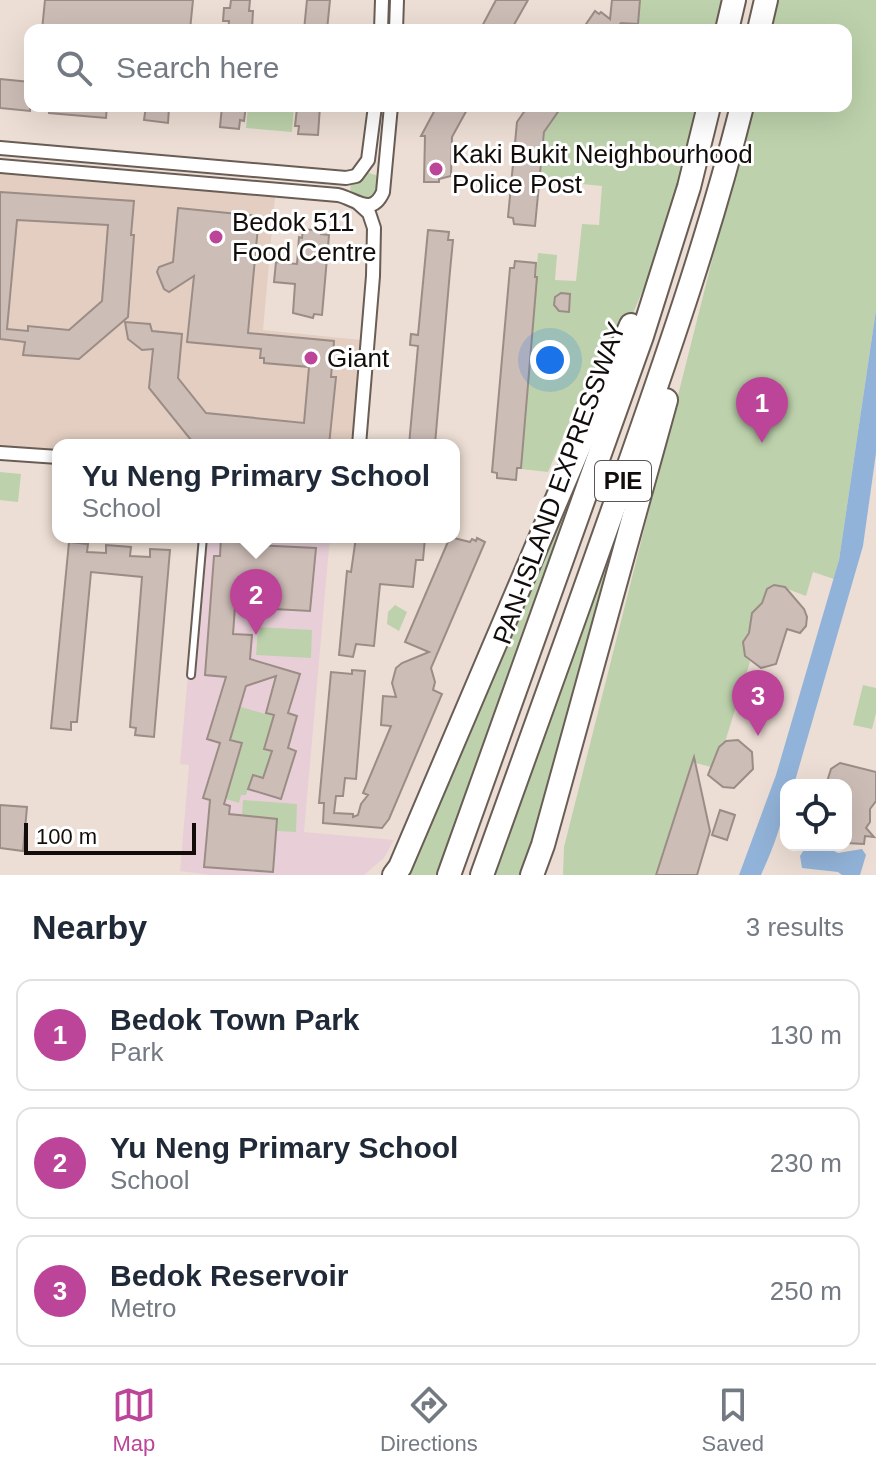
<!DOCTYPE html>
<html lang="en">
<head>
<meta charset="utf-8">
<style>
	:root { --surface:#fff; --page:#f6f6f7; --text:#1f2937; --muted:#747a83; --line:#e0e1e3; --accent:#bc4499 }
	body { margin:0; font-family:Arial,sans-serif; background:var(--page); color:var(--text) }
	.controls { position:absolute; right:24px; bottom:24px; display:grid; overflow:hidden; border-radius:16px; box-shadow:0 8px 32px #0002 }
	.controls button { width:72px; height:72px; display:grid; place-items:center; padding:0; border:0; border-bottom:2px solid var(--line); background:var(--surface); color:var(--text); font:40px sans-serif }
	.scale { position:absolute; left:24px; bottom:20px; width:172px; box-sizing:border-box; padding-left:8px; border:4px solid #120d0a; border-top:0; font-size:22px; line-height:28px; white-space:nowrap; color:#120d0a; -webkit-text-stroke:6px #fff; paint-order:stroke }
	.you { position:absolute; left:550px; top:360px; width:28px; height:28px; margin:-20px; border:6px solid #fff; border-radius:50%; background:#1a73e8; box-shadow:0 0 0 12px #1a73e833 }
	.badge { display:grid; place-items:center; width:52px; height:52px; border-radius:50%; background:var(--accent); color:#fff; font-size:26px; font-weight:700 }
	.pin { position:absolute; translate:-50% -66px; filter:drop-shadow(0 2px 4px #0008) }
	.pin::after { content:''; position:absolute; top:42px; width:28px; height:24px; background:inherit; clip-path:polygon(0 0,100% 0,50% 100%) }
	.popup { position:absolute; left:52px; top:439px; width:408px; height:104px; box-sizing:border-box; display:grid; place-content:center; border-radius:16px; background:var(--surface); filter:drop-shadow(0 2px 6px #0005); font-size:26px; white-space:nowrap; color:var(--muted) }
	.popup b { font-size:30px; color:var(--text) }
	.popup::after { content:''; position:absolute; left:50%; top:100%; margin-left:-16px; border:16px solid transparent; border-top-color:var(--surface) }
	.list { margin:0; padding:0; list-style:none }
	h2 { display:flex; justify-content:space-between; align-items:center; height:104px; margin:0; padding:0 32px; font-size:34px }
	h2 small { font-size:26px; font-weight:400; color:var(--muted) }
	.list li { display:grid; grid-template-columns:52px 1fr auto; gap:24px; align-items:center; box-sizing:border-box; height:112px; margin:0 16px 16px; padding:0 16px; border:2px solid var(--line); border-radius:16px }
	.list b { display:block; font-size:30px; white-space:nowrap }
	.list p { margin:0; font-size:26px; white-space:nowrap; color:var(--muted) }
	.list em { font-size:26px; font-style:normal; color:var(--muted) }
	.icon { flex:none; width:44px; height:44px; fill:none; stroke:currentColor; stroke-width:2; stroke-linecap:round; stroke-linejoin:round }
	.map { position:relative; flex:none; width:876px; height:875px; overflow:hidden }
	.search { position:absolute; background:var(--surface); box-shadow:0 8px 32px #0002; left:24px; right:24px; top:24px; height:88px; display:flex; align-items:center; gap:20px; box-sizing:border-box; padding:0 28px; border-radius:16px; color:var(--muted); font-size:30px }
	.sheet { height:488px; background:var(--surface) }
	nav { display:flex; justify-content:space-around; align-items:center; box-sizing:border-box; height:112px; border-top:2px solid var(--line); background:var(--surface); font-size:22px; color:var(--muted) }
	nav a { display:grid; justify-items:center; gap:4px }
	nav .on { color:var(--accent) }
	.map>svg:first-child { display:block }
</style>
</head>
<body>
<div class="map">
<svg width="876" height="875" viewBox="0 0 876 875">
	<rect width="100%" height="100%" fill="#ecded4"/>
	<!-- commercial -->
	<path fill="#e3cec1" d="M0,173L275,197L263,330L361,340L353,436L350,445H58V450L0,446Z"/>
	<!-- education -->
	<path fill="#e8cfd7" d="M200,537H330L304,832L394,840L384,858L364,875H211L180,871L189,765L180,764Z"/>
	<!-- green -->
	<g fill="#bdd2ac">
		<path d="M640,0H730L723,30H616Z"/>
		<path d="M774,0H876V310L839,560L834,579L813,572L806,596L774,584C766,591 767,594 762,602C755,614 752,607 750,627L752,631L743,642L745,656L750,662L725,742L711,767L692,762L655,875H563L564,847L751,106H846V30H768Z"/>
		<path d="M248,106H294L292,132L246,128Z"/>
		<path d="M562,106H706L687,187L592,409L577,404L548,472L521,469L538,253L557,255L555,280L576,281L582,224L599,225L602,186L542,180L543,173L541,172L545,132Z"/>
		<path d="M365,172L376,175L381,180L378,201L352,197C347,183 354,179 365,172Z"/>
		<path d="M688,190L449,875H394L560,494Z"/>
		<path d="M684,330L626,539L543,875H482Z"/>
		<path d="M0,472L21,474L18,502L0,500Z"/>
		<path d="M395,605L407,612L399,631L387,624L388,612Z"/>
		<path d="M258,627L312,630L311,658L256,655Z"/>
		<path d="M863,685L876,688V713L872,729L853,725Z"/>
		<path d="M241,707L273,716L264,749L272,752L263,778L252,775L246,795H241L239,803L226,799L243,743L231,739Z"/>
		<path d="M243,800L297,804L296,832L241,829Z"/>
	</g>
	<!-- water -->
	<g fill="#92b3d9">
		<path d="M876,310V453L863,546L795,781L794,785H786C786,817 774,846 761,875H739L776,775L839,560Z"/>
		<path d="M807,845H822L838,853L862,849L866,855L860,875H842L838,872L802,868L800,856Z"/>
	</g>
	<!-- building -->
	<g fill="#cdbdb7" stroke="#9b8c86" stroke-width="2" fill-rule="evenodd">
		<path d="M45,0H193L190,30H42Z"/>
		<path d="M231,0H250L249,11H253L252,28L228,30L229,21H223L224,8H230Z"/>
		<path d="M307,0H330L327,30H304Z"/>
		<path d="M496,0H528L511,30H480Z"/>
		<path d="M612,0H640L638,24L621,23L619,25L626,30H582L595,11L599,14L601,12L610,19Z"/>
		<path d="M0,79L30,82V111L0,108Z"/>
		<path d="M49,106H107L106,118L49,113Z"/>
		<path d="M146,106L169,108L168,123L144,120Z"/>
		<path d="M222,106H246L244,121L240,120L239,129L220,127Z"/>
		<path d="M301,106H320L318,135L298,134L299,126H295L297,108Z"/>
		<path d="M437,106H469L452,137L451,176L439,179V182H424L425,136H421Z"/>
		<path d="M528,106H562L544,132L535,226L514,224L513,218L508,217L517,122Z"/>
		<path d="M0,192L134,201L131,235H134L128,317L79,359L23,355L25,342L0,339ZM17,220L108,225L102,301L69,330L28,326V331L7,329Z"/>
		<path d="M178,208L259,216L248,333L334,341L331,377H336L329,445H241L191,440L149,388L153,349L142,350L128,339L125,322L150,324L152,331L182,334L178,378L206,413L304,423L309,367L264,363V358H260L261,349L187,342L194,276L169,292L164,289L157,272L159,267L173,262Z"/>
		<path d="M303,229L321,231V234L329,235L322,315L314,314L313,318L293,313L295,284L274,282L276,262L297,264L299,237L302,238Z"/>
		<path d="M428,230L449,232L448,240H453L450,271L435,444L409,445L418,346L410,345L411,334L418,335Z"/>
		<path d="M515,261L536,263L535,277H537L521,468H517L516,480L497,478V473L492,472L510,268H514Z"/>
		<path d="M561,293L570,294L569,312L559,311L554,305L555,297Z"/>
		<path d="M221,537H254L253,545L316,548L310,611L235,607L233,634L252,635L250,659L300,674L288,713L297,716L288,748L296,751L281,799L248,789L253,775L263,778L272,751L264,749L274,715L266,713L276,676L246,686L230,740L242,743L224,804L230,806L229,814L277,819L273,872L204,867L210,800L203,798L220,743L207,739L226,677L205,675L214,556H220Z"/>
		<path d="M356,537L425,538L423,560H416L413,587L380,584L374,646L356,644L353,657L339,655L347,571L351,572Z"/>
		<path d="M450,537L470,542L472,539L476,541L477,538L485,542L431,668L435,682L433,690L442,694L389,819L382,828L323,823L324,803H319L331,672L352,674V670L365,671L356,779L345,778L343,796H336L334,813L353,814V817L358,815L361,804L368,795L363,793L391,726L381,725L383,696L396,697L392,683L396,668L402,663L429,652L405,642Z"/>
		<path d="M69,542L88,544L87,552L106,553V545L131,547L130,556L150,557V549L170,550L154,737L135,735L136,728L130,727L142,577L91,572L77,722H71V730L51,728Z"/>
		<path d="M774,585L785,587L804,609L807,617L806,626L800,633L787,629L776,664L761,668L745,656L743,642L749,633L752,613L762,603L767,589Z"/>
		<path d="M738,740L752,752L753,769L734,788L723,787L708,775L719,747L726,741Z"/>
		<path d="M694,757L710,831L697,875H656Z"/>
		<path d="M840,763L876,772V801L870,809V822L866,828L874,837L865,836L864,844L846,843V785H826L831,769Z"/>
		<path d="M0,805L27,807L23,851L0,848Z"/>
		<path d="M720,810L735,815L727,840L712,835Z"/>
	</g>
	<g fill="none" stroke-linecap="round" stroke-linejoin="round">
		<!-- lane casing -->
		<g stroke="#695d55" stroke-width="10">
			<path id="lane" d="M191,675L203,537"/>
		</g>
		<!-- street casing -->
		<g stroke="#695d55" stroke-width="16">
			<g id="street">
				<path d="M381,30L382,0"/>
				<path d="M396,30L397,0"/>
				<path d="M0,148L346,178L356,176"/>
				<path d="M0,166L338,195C356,199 372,217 383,192L391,106"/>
				<path d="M357,175L368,160L375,106"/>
				<path d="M358,203L369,213L374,228L373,276L359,445"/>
				<path d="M0,453L58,457"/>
			</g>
		</g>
		<!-- highway casing -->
		<g stroke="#695d55" stroke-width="26">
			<g id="highway">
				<path d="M727,30L734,0"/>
				<path d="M759,30L766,0"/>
				<path d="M394,875L400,867L631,325"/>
				<path d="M449,875L642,336L689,187L709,106"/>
				<path d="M482,875C532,736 582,598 631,459C672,342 712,226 742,106"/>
				<path d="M532,875L543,845L666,400"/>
			</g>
		</g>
		<!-- lane -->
		<use href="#lane" stroke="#fff" stroke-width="6"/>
		<!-- street -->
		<use href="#street" stroke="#fff" stroke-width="12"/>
		<!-- highway -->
		<use href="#highway" stroke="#fff" stroke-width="22"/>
	</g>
	<!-- markers -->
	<g fill="#bc4499" stroke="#fff" stroke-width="3">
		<circle cx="436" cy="169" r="8"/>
		<circle cx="216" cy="237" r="8"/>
		<circle cx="311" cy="358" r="8"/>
	</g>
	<g text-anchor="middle" stroke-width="6" stroke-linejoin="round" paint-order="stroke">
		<!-- shield labels -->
		<rect fill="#fff" stroke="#595654" stroke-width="2" x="595" y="461" width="56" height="40" rx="6"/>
		<g font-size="24" font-weight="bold" fill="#120d0a">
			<text x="623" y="489">PIE</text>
		</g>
		<!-- poi labels -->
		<g font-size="26" fill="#120d0a" stroke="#fff" text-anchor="start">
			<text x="452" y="163">Kaki Bukit Neighbourhood<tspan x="452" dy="30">Police Post</tspan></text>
			<text x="232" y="231">Bedok 511<tspan x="232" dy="30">Food Centre</tspan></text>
			<text x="327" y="367">Giant</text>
		</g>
		<!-- street labels -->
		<g font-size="26" fill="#120d0a" stroke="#fff">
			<text transform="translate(559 483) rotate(-70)" y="9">PAN-ISLAND EXPRESSWAY</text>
		</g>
	</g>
</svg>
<div class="controls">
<button><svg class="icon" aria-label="locate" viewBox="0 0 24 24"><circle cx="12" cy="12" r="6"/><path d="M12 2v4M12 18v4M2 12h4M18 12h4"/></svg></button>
</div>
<div class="scale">100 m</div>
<div class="you"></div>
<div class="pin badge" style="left:762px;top:443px">1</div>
<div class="pin badge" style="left:256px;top:635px">2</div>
<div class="popup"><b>Yu Neng Primary School</b>School</div>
<div class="pin badge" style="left:758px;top:736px">3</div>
<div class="search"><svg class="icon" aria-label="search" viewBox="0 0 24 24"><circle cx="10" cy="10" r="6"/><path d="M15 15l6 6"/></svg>Search here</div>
</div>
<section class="sheet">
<h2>Nearby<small>3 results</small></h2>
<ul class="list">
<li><span class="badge">1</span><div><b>Bedok Town Park</b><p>Park</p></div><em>130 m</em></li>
<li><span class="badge">2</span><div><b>Yu Neng Primary School</b><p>School</p></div><em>230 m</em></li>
<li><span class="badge">3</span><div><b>Bedok Reservoir</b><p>Metro</p></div><em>250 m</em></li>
</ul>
</section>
<nav>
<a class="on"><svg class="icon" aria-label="map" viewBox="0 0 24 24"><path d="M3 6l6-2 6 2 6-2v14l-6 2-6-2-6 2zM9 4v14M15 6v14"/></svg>Map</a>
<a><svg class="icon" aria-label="directions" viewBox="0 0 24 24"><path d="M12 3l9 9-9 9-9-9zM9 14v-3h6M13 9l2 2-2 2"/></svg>Directions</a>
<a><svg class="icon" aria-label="saved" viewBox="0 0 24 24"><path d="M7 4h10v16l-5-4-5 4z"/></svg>Saved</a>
</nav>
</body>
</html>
